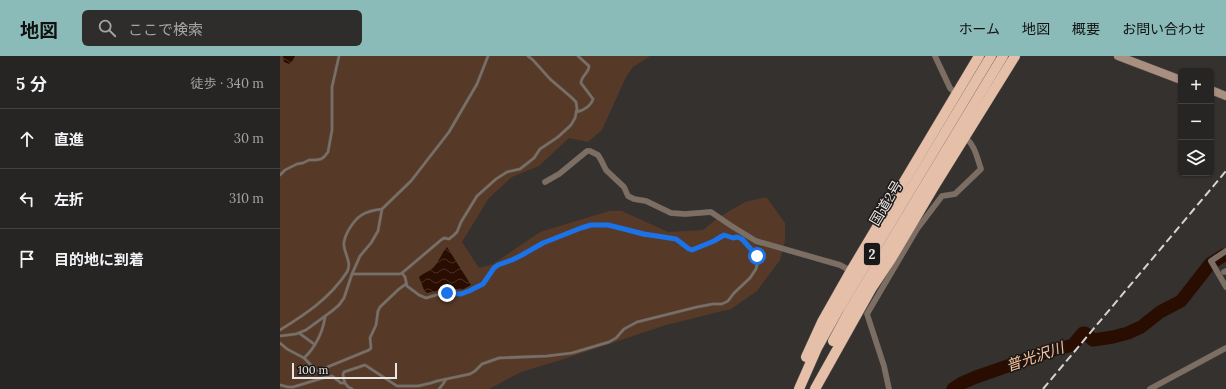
<!DOCTYPE html>
<html lang="ja">
<head>
<meta charset="utf-8">
<style>
	:root { --surface:#272523; --page:#2f2d2b; --text:#f1f3f6; --muted:#a4a5a6; --line:#434241; --accent:#8bbbb9 }
	body { margin:0; font-family:Lora,"Noto Sans JP",serif; background:var(--page); color:var(--text) }
	.controls { position:absolute; right:12px; top:12px; display:grid; overflow:hidden; border-radius:6px; box-shadow:0 1px 3px #0004 }
	.controls button { width:36px; height:36px; display:grid; place-items:center; padding:0; border:0; border-bottom:1px solid var(--line); background:var(--surface); color:var(--text); font:20px sans-serif }
	.scale { position:absolute; left:12px; bottom:10px; width:105px; box-sizing:border-box; padding-left:4px; border:2px solid #e9e7e6; border-top:0; font-size:11px; line-height:14px; white-space:nowrap; color:#e9e7e6; -webkit-text-stroke:3px #1b1918; paint-order:stroke }
	.stop { position:absolute; width:12px; height:12px; margin:-9px; border:3px solid #1a73e8; border-radius:50%; background:#fff }
	.stop.end { background:#1a73e8; border-color:#fff; box-shadow:0 1px 4px #0008 }
	.list { margin:0; padding:0; list-style:none }
	h2 { display:flex; justify-content:space-between; align-items:center; height:52px; margin:0; padding:0 16px; font-size:17px }
	h2 small { font-size:13px; font-weight:400; color:var(--muted) }
	.list li { display:grid; grid-template-columns:26px 1fr auto; gap:12px; align-items:center; box-sizing:border-box; height:60px; padding:0 16px; border-top:1px solid var(--line) }
	.list b { display:block; font-size:15px; white-space:nowrap }
	.list em { font-size:13px; font-style:normal; color:var(--muted) }
	.icon { flex:none; width:22px; height:22px; fill:none; stroke:currentColor; stroke-width:2; stroke-linecap:round; stroke-linejoin:round }
	.map { position:relative; flex:none; width:946px; height:333px; overflow:hidden }
	header { display:flex; align-items:center; gap:24px; box-sizing:border-box; height:56px; padding:0 20px; background:var(--accent); color:#111 }
	header strong { font-size:19px }
	nav { display:flex; gap:22px; margin-inline-start:auto; font-size:14px }
	.search { width:280px; height:36px; background:var(--page); display:flex; align-items:center; gap:10px; box-sizing:border-box; padding:0 14px; border-radius:6px; color:var(--muted); font-size:15px }
	main { display:flex }
	aside { flex:1; background:var(--surface) }
	.map>svg:first-child { display:block }
</style>
</head>
<body>
<header>
<strong>地図</strong>
<div class="search"><svg class="icon" aria-label="search" viewBox="0 0 24 24"><circle cx="10" cy="10" r="6"/><path d="M15 15l6 6"/></svg>ここで検索</div>
<nav><a>ホーム</a><a>地図</a><a>概要</a><a>お問い合わせ</a></nav>
</header>
<main>
<aside>
<h2>5 分<small>徒歩 · 340 m</small></h2>
<ul class="list">
<li><svg class="icon" aria-label="ahead" viewBox="0 0 24 24"><path d="M12 20V5M6 11l6-6 6 6"/></svg><div><b>直進</b></div><em>30 m</em></li>
<li><svg class="icon" aria-label="left" viewBox="0 0 24 24"><path d="M17 20v-9H6M10 6l-5 5 5 5"/></svg><div><b>左折</b></div><em>310 m</em></li>
<li><svg class="icon" aria-label="arrive" viewBox="0 0 24 24"><path d="M6 21V4h12l-3 4 3 4H6"/></svg><div><b>目的地に到着</b></div></li>
</ul>
</aside>
<div class="map">
<svg width="946" height="333" viewBox="0 0 946 333">
	<defs>
		<pattern id="water-waves" width="16" height="10" patternUnits="userSpaceOnUse"><rect width="16" height="10" fill="#290d00"/><path d="M0 5q4-4 8 0t8 0" fill="none" stroke="#483025"/></pattern>
	</defs>
	<rect width="100%" height="100%" fill="#34312f"/>
	<!-- green -->
	<path fill="#573927" d="M0,0H370L353,11L347,19L322,74L308,86L289,82L259,110L232,121L209,142L182,186L199,212L213,208L260,176L329,155H342L388,176L423,174L439,161L465,146L482,142H487L505,167V185L500,204L477,235L451,253L386,269L281,304L241,316L209,333H0Z"/>
	<!-- water -->
	<g fill="url(#water-waves)">
		<path d="M3,0H15L13,4L9,8L4,6Z"/>
		<path d="M167,191L191,229L182,234L170,232L147,237L144,234L139,221C143,217 149,216 153,212C159,206 161,198 167,191Z"/>
	</g>
	<g fill="none" stroke-linecap="round" stroke-linejoin="round">
		<!-- river -->
		<path stroke="#290d00" stroke-width="13" d="M673,333L682,327L696,321L773,294L793,289L803,277H805L813,284L833,281L848,277L861,271L880,256L901,245L930,208L944,199"/>
		<!-- lane casing -->
		<g stroke="#514e4c" stroke-width="3.5">
			<g id="lane">
				<path d="M296,56C303,55 311,50 313,43L301,27C301,20 309,17 309,10L298,0"/>
				<path d="M0,119L5,114L17,108L23,107L29,104H36L41,103L44,101L48,96L52,74V31L59,0"/>
				<path d="M72,218H120L122,217L161,184L164,182L169,183L174,179L177,176L181,166L197,140L216,123L227,116L240,113L254,102L260,93L278,81L291,69L295,62L297,53L296,46L291,41L270,23L253,4L248,0"/>
				<path d="M0,274C26,258 50,242 67,216C72,207 65,199 64,190C63,185 66,179 68,175C77,159 85,155 102,153"/>
				<path d="M19,277L34,288"/>
				<path d="M0,280L16,278L26,274L52,255L59,249L64,242L72,218L80,200L91,187L98,175L102,153L131,125L169,76L197,28L208,0"/>
				<path d="M0,287L7,293L24,302L34,312L37,314L45,312L89,294L91,292L90,282L96,269L98,255L100,251L119,233L126,228"/>
				<path d="M24,302C35,292 43,276 45,261"/>
				<path d="M0,329L8,331H13L43,322L52,320L61,327H64"/>
				<path d="M72,333C65,330 64,326 63,318L64,316L85,309L117,330H138L151,327L157,325L190,318L195,315L202,308L219,302L267,300L292,297L329,286L336,282L344,273L357,266L417,251L433,248H442L448,245L454,237L470,222L476,213L478,205L477,200L462,183L457,181L453,182L449,180L444,179L434,185L412,194L409,193L396,183L363,179L328,169H311L301,172L263,187L242,199L218,209L214,211L203,228L189,235L181,238L163,237L146,242L139,239L127,230L125,221L122,217"/>
				<path d="M159,333L163,328L166,323"/>
			</g>
		</g>
		<!-- street casing -->
		<g stroke="#514e4c" stroke-width="6">
			<g id="street">
				<path d="M655,0L670,32L676,38"/>
				<path d="M265,126L279,118L307,95H310L318,99L321,104L326,114L344,131L348,140L354,143L366,145L391,157L405,158L431,156L450,169L476,185L560,209L571,215"/>
				<path d="M946,195L931,205L946,231"/>
				<path d="M944,216L946,215"/>
				<path d="M609,333L604,310L587,258L637,173L662,140L675,138L701,113C697,102 695,88 684,81"/>
				<path d="M870,333L946,292"/>
			</g>
		</g>
		<!-- secondary casing -->
		<g stroke="#514e4c" stroke-width="9">
			<g id="secondary">
				<path d="M838,0L901,24"/>
				<path d="M931,34L946,40"/>
			</g>
		</g>
		<!-- highway casing -->
		<g stroke="#514e4c" stroke-width="11">
			<g id="highway">
				<path d="M553,285L569,255L723,0"/>
				<path d="M526,301L542,266L572,213L699,0"/>
				<path d="M519,333L537,292L557,256L711,0"/>
				<path d="M535,333L591,233L611,203L655,129L735,0"/>
			</g>
		</g>
		<!-- lane -->
		<use href="#lane" stroke="#7d6e64" stroke-width="2.5"/>
		<!-- street -->
		<use href="#street" stroke="#7d6e64" stroke-width="5.5"/>
		<!-- secondary -->
		<use href="#secondary" stroke="#a88f80" stroke-width="8"/>
		<!-- highway -->
		<use href="#highway" stroke="#e6bfa8" stroke-width="10"/>
		<!-- rail -->
		<path stroke="#d6d3d2" stroke-width="2" stroke-dasharray="8 4" stroke-linecap="butt" d="M763,333L946,115"/>
	</g>
	<g fill="none" stroke-linecap="round" stroke-linejoin="round">
		<!-- route -->
		<path stroke="#1a73e8" stroke-width="5" d="M167,237L181,238L189,235L203,228L214,212L218,209L232,204L242,199L263,187L301,172L311,169H328L364,178L396,183L409,193L412,194L434,185L444,179L453,182L457,181L462,183L477,200"/>
	</g>
	<g text-anchor="middle" stroke-width="3" stroke-linejoin="round" paint-order="stroke">
		<!-- shield labels -->
		<rect fill="#1b1918" stroke="#aba9a8" stroke-width="1" x="584" y="187" width="16" height="22" rx="3"/>
		<g font-size="13" font-weight="bold" fill="#e9e7e6">
			<text x="592" y="203">2</text>
		</g>
		<!-- street labels -->
		<g font-size="14" fill="#e9e7e6" stroke="#1b1918">
			<text transform="translate(606 147) rotate(-59)" y="5">国道2号</text>
		</g>
		<!-- water labels -->
		<g font-size="15" font-style="italic" fill="#fabe99" stroke="#1b1918">
			<text transform="translate(755 301) rotate(-19)" y="5">普光沢川</text>
		</g>
	</g>
</svg>
<div class="controls">
<button>+</button>
<button>−</button>
<button><svg class="icon" aria-label="layers" viewBox="0 0 24 24"><path d="M12 4l9 5-9 5-9-5zM3 14l9 5 9-5"/></svg></button>
</div>
<div class="scale">100 m</div>
<div class="stop" style="left:477px;top:200px"></div>
<div class="stop end" style="left:167px;top:237px"></div>
</div>
</main>
</body>
</html>
